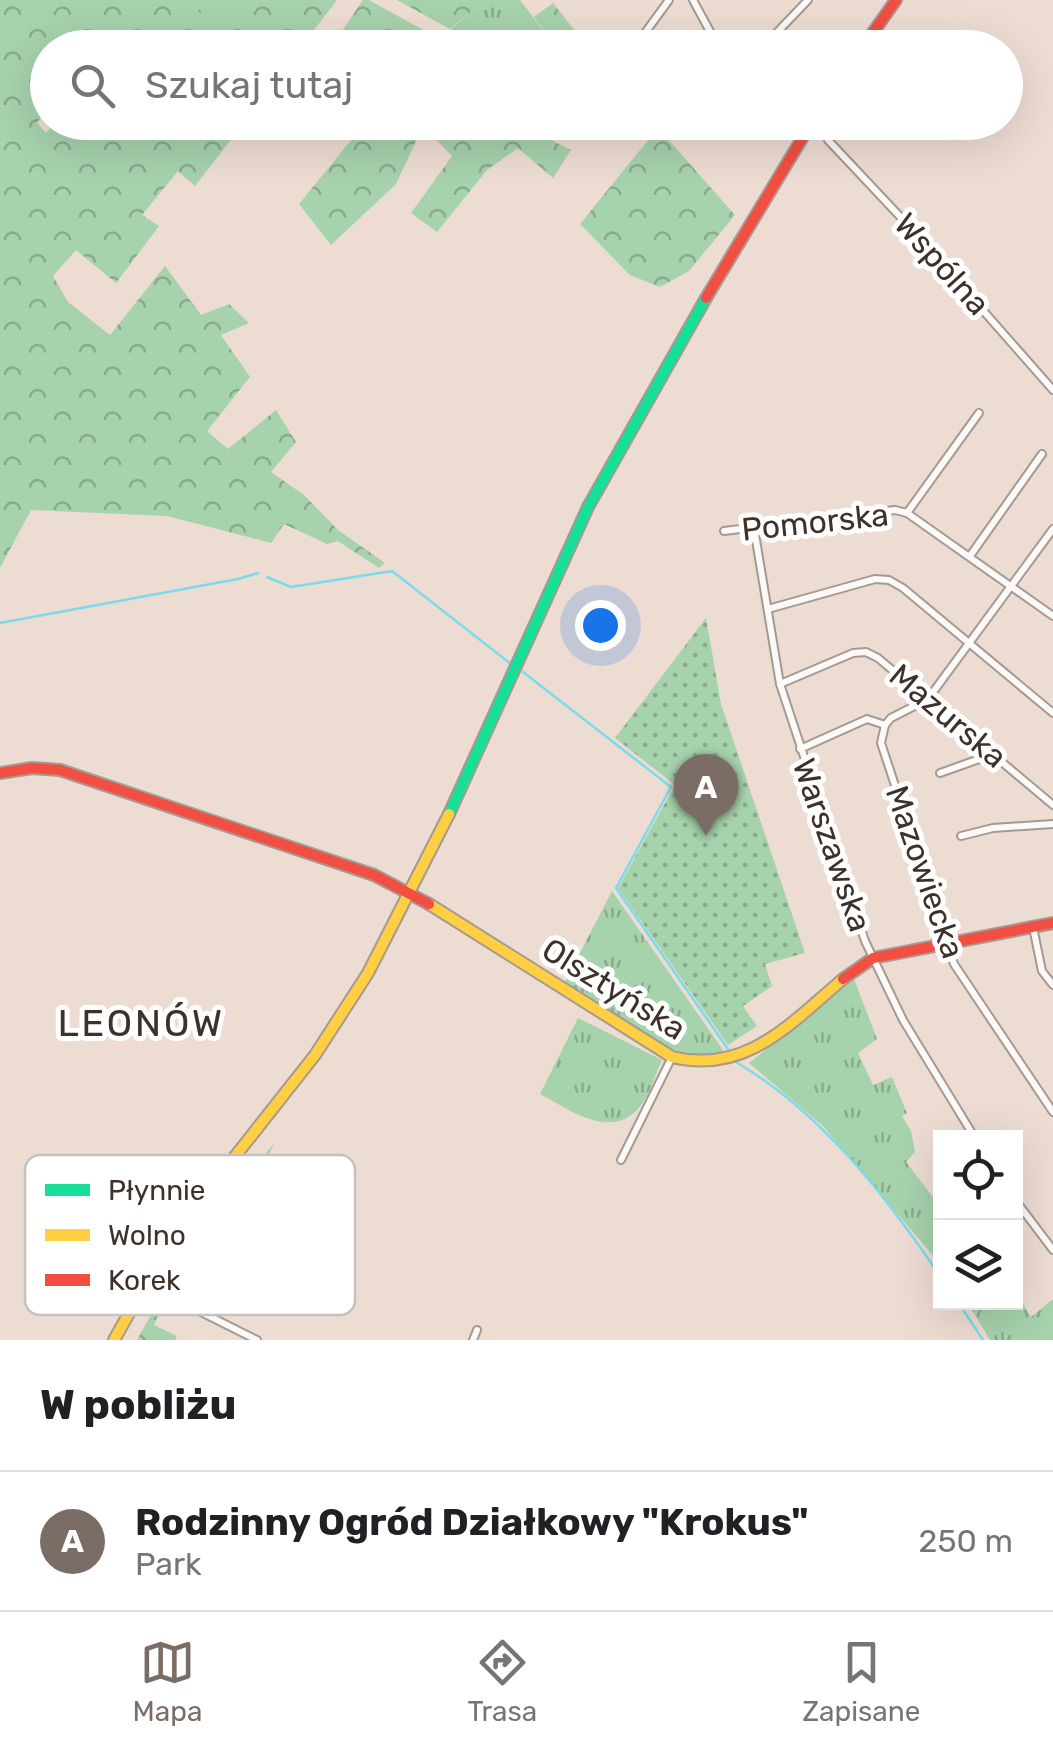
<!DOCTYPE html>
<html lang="pl">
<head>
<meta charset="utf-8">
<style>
	:root { --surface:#fff; --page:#f6f6f6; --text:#202124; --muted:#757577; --line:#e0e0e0; --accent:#7b6d65 }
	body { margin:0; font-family:Rubik,sans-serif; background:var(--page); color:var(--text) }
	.controls { position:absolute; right:30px; bottom:30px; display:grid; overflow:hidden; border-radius:0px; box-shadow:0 10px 40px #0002 }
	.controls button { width:90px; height:90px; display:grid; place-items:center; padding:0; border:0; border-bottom:2px solid var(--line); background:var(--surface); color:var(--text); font:50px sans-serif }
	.you { position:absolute; left:600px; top:625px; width:35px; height:35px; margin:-25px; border:8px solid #fff; border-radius:50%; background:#1a73e8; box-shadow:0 0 0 15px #1a73e833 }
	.badge { display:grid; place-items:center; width:65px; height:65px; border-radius:50%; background:var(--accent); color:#fff; font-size:32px; font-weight:700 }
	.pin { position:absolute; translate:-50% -82px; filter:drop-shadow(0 2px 5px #0008) }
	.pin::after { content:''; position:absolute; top:52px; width:35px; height:30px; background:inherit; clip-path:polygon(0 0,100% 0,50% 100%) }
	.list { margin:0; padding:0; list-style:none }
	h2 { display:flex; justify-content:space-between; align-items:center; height:130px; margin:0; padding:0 40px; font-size:42px }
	h2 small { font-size:32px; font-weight:400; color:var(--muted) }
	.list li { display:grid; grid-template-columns:65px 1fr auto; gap:30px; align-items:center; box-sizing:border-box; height:140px; padding:0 40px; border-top:2px solid var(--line) }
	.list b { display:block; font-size:38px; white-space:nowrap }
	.list p { margin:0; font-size:32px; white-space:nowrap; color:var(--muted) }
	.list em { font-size:32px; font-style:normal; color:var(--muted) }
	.icon { flex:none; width:55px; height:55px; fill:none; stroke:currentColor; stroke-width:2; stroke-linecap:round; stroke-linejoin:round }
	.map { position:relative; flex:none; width:1053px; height:1340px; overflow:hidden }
	.search { position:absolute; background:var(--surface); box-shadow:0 10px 40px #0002; left:30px; right:30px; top:30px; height:110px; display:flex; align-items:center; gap:25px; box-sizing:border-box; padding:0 35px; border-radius:55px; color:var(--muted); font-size:38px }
	.sheet { height:270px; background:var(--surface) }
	nav { display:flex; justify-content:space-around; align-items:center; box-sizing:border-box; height:140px; border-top:2px solid var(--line); background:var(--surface); font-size:28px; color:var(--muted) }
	nav a { display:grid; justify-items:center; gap:5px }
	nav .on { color:var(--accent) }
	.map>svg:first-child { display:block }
</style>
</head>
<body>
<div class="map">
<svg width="1053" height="1340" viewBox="0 0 1053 1340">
	<defs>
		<pattern id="grass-tufts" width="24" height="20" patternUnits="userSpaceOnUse" patternTransform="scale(2.5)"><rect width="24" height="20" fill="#a6d2ac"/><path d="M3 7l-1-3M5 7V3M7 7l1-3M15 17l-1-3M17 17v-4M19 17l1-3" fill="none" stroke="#89ab8c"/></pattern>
		<pattern id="forest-crowns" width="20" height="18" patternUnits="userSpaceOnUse" patternTransform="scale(2.5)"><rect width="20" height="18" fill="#a6d2ac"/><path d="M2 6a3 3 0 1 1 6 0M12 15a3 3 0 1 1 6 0" fill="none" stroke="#89ab8c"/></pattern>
		<pattern id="garden-dots" width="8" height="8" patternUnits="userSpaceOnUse" patternTransform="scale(2.5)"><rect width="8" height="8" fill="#a6d2ac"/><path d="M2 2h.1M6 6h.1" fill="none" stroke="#89ab8c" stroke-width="1.8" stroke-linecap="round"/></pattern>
	</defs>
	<rect width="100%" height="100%" fill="#eddcd2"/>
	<!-- grass -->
	<g fill="url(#grass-tufts)">
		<path d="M187,0H241L239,10L219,33Z"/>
		<path d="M485,0H520L556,47H481L451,29Z"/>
		<path d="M612,891L725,1053L707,1056L673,1050L565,982Z"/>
		<path d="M854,979L877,1039L858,1053L873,1085L892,1077L907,1113L902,1116L911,1131L915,1152L906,1162L940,1206V1264L824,1127L749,1063Z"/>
		<path d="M578,1018L662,1060C655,1075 648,1100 636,1111C607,1139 567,1108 540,1094Z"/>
		<path d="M1016,1292L1031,1317L1053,1299V1340H990L968,1303L1016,1302Z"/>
	</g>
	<!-- forest -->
	<g fill="url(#forest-crowns)">
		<path d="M0,0H187L219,32L239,10L241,0H337L301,47H140L128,37L119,47L48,48L47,109L37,123L46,133L55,123H131L144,139L157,123H244L195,186L178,171L142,215L159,226L116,283L76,250L53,276L68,302L110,335L165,266L201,315L229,304L249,323L221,335L250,377L207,431L228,449L276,410L296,442L271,472L304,495L338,530L385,563L379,568L338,541L327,544L284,524L271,543L167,516L31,510L0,568Z"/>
		<path d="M363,0H369L454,47H331Z"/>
		<path d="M397,0H485L450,29Z"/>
		<path d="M553,3L588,47H556L534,17Z"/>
		<path d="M365,123H533L531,130L571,150L553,178L518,148L487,170L437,232L411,213L452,156L423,126L396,184L331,245L299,204Z"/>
		<path d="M658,128L735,215L689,271L660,287L630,275L580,224Z"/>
		<path d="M275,1142L194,1303L185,1297L188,1281L183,1275L170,1291L154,1325L177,1336L175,1340H137C175,1268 224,1205 275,1142Z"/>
	</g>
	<!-- garden -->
	<path fill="url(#garden-dots)" d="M706,618L721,704L805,953L765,964L772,986L743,1006L757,1026L728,1045L618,888L675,785L615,738Z"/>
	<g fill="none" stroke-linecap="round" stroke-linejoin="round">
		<!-- stream -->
		<g stroke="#7adbee" stroke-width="2.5">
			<path d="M267,577L291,587L392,571L511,664"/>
			<path d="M0,623L238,579L258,573"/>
			<path d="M523,672L671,787L616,888L730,1052"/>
			<path d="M736,1062C821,1112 886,1196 940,1276"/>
			<path d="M958,1302L983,1340"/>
		</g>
		<!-- street casing -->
		<g stroke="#a69992" stroke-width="10">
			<g id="street">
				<path d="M693,0L719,48"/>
				<path d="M634,48L669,0"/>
				<path d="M762,48L808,0"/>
				<path d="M828,140L907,224L1053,390"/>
				<path d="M907,513L979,413"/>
				<path d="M754,528L780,684L865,941L903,1020L975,1138"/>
				<path d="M724,531L895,510L907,513L1053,616"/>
				<path d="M970,556L1042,454"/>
				<path d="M768,609L875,579L889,580L903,588L1053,713"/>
				<path d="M780,684L853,653L866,652L878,658L1053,805"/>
				<path d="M885,725L881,743L954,964L1053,1112"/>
				<path d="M885,725L891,718L928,699L1053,529"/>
				<path d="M800,749L867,719L885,725"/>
				<path d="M940,773L985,757L990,751"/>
				<path d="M961,836L993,828L1053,824"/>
				<path d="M1033,927L1042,971L1053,985"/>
				<path d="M621,1160L672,1057"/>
				<path d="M1016,1201L1053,1250"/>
				<path d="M173,1291L189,1306L257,1340"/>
				<path d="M473,1340L477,1330"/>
			</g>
		</g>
		<!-- fast casing -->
		<g stroke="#a69992" stroke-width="14">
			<path id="fast" d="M449,814L588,507L706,298"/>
		</g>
		<!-- slow casing -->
		<g stroke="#a69992" stroke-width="14">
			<g id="slow">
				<path d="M429,904L672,1057C746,1075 791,1023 843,979"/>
				<path d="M114,1340L173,1235L315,1055L368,973L449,814"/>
			</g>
		</g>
		<!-- jam casing -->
		<g stroke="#a69992" stroke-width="14">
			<g id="jam">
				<path d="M862,48L896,0"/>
				<path d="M706,298L812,122"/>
				<path d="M0,773L32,768L60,770L374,875L429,904"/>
				<path d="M843,979L873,958L1053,923"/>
			</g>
		</g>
		<!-- street -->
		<use href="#street" stroke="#fcfaf8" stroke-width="6"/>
		<!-- fast -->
		<use href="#fast" stroke="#16e098" stroke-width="10"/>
		<!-- slow -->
		<use href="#slow" stroke="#ffcf43" stroke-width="10"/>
		<!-- jam -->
		<use href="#jam" stroke="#f24e42" stroke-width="10"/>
	</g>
	<g text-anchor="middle" stroke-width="10" stroke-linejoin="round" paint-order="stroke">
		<!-- street labels -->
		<g font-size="32" fill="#3e312a" stroke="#fff">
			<text transform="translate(942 264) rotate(48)" y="11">Wspólna</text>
			<text transform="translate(815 522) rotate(-6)" y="11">Pomorska</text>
			<text transform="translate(948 716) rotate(40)" y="11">Mazurska</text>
			<text transform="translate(832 845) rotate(71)" y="11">Warszawska</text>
			<text transform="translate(925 872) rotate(71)" y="11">Mazowiecka</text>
			<text transform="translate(614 989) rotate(32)" y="11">Olsztyńska</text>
		</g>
		<!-- quarter labels -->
		<g font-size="38" letter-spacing="2.5" fill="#3e312a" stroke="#fff">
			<text x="141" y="1036">LEONÓW</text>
		</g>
	</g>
	<!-- legend -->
	<rect x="25" y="1155" width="330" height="160" rx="15" fill="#fff" stroke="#c5c1bf" stroke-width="2.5"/>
	<rect x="45" y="1184" width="45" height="12" fill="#16e098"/>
	<rect x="45" y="1229" width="45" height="12" fill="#ffcf43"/>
	<rect x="45" y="1274" width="45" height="12" fill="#f24e42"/>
	<g font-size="28" fill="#3e312a">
		<text x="108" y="1200">Płynnie</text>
		<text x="108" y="1245">Wolno</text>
		<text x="108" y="1290">Korek</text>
	</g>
</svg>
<div class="controls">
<button><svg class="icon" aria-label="locate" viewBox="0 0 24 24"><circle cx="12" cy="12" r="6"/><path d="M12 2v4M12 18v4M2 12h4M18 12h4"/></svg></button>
<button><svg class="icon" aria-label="layers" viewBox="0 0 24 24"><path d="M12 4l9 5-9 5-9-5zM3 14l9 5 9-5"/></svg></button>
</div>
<div class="you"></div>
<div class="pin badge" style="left:706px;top:836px">A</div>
<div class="search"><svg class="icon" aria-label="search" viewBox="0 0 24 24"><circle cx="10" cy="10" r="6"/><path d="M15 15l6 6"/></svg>Szukaj tutaj</div>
</div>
<section class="sheet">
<h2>W pobliżu<small></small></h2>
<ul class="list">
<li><span class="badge">A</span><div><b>Rodzinny Ogród Działkowy &quot;Krokus&quot;</b><p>Park</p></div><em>250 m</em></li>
</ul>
</section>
<nav>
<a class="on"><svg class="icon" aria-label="map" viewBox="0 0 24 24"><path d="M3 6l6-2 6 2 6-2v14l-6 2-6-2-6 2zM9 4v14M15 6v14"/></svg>Mapa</a>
<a><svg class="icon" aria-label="directions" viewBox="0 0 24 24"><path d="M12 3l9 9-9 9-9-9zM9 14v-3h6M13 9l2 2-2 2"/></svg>Trasa</a>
<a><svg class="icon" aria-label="saved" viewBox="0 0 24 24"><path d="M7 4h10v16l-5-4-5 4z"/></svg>Zapisane</a>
</nav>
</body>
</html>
